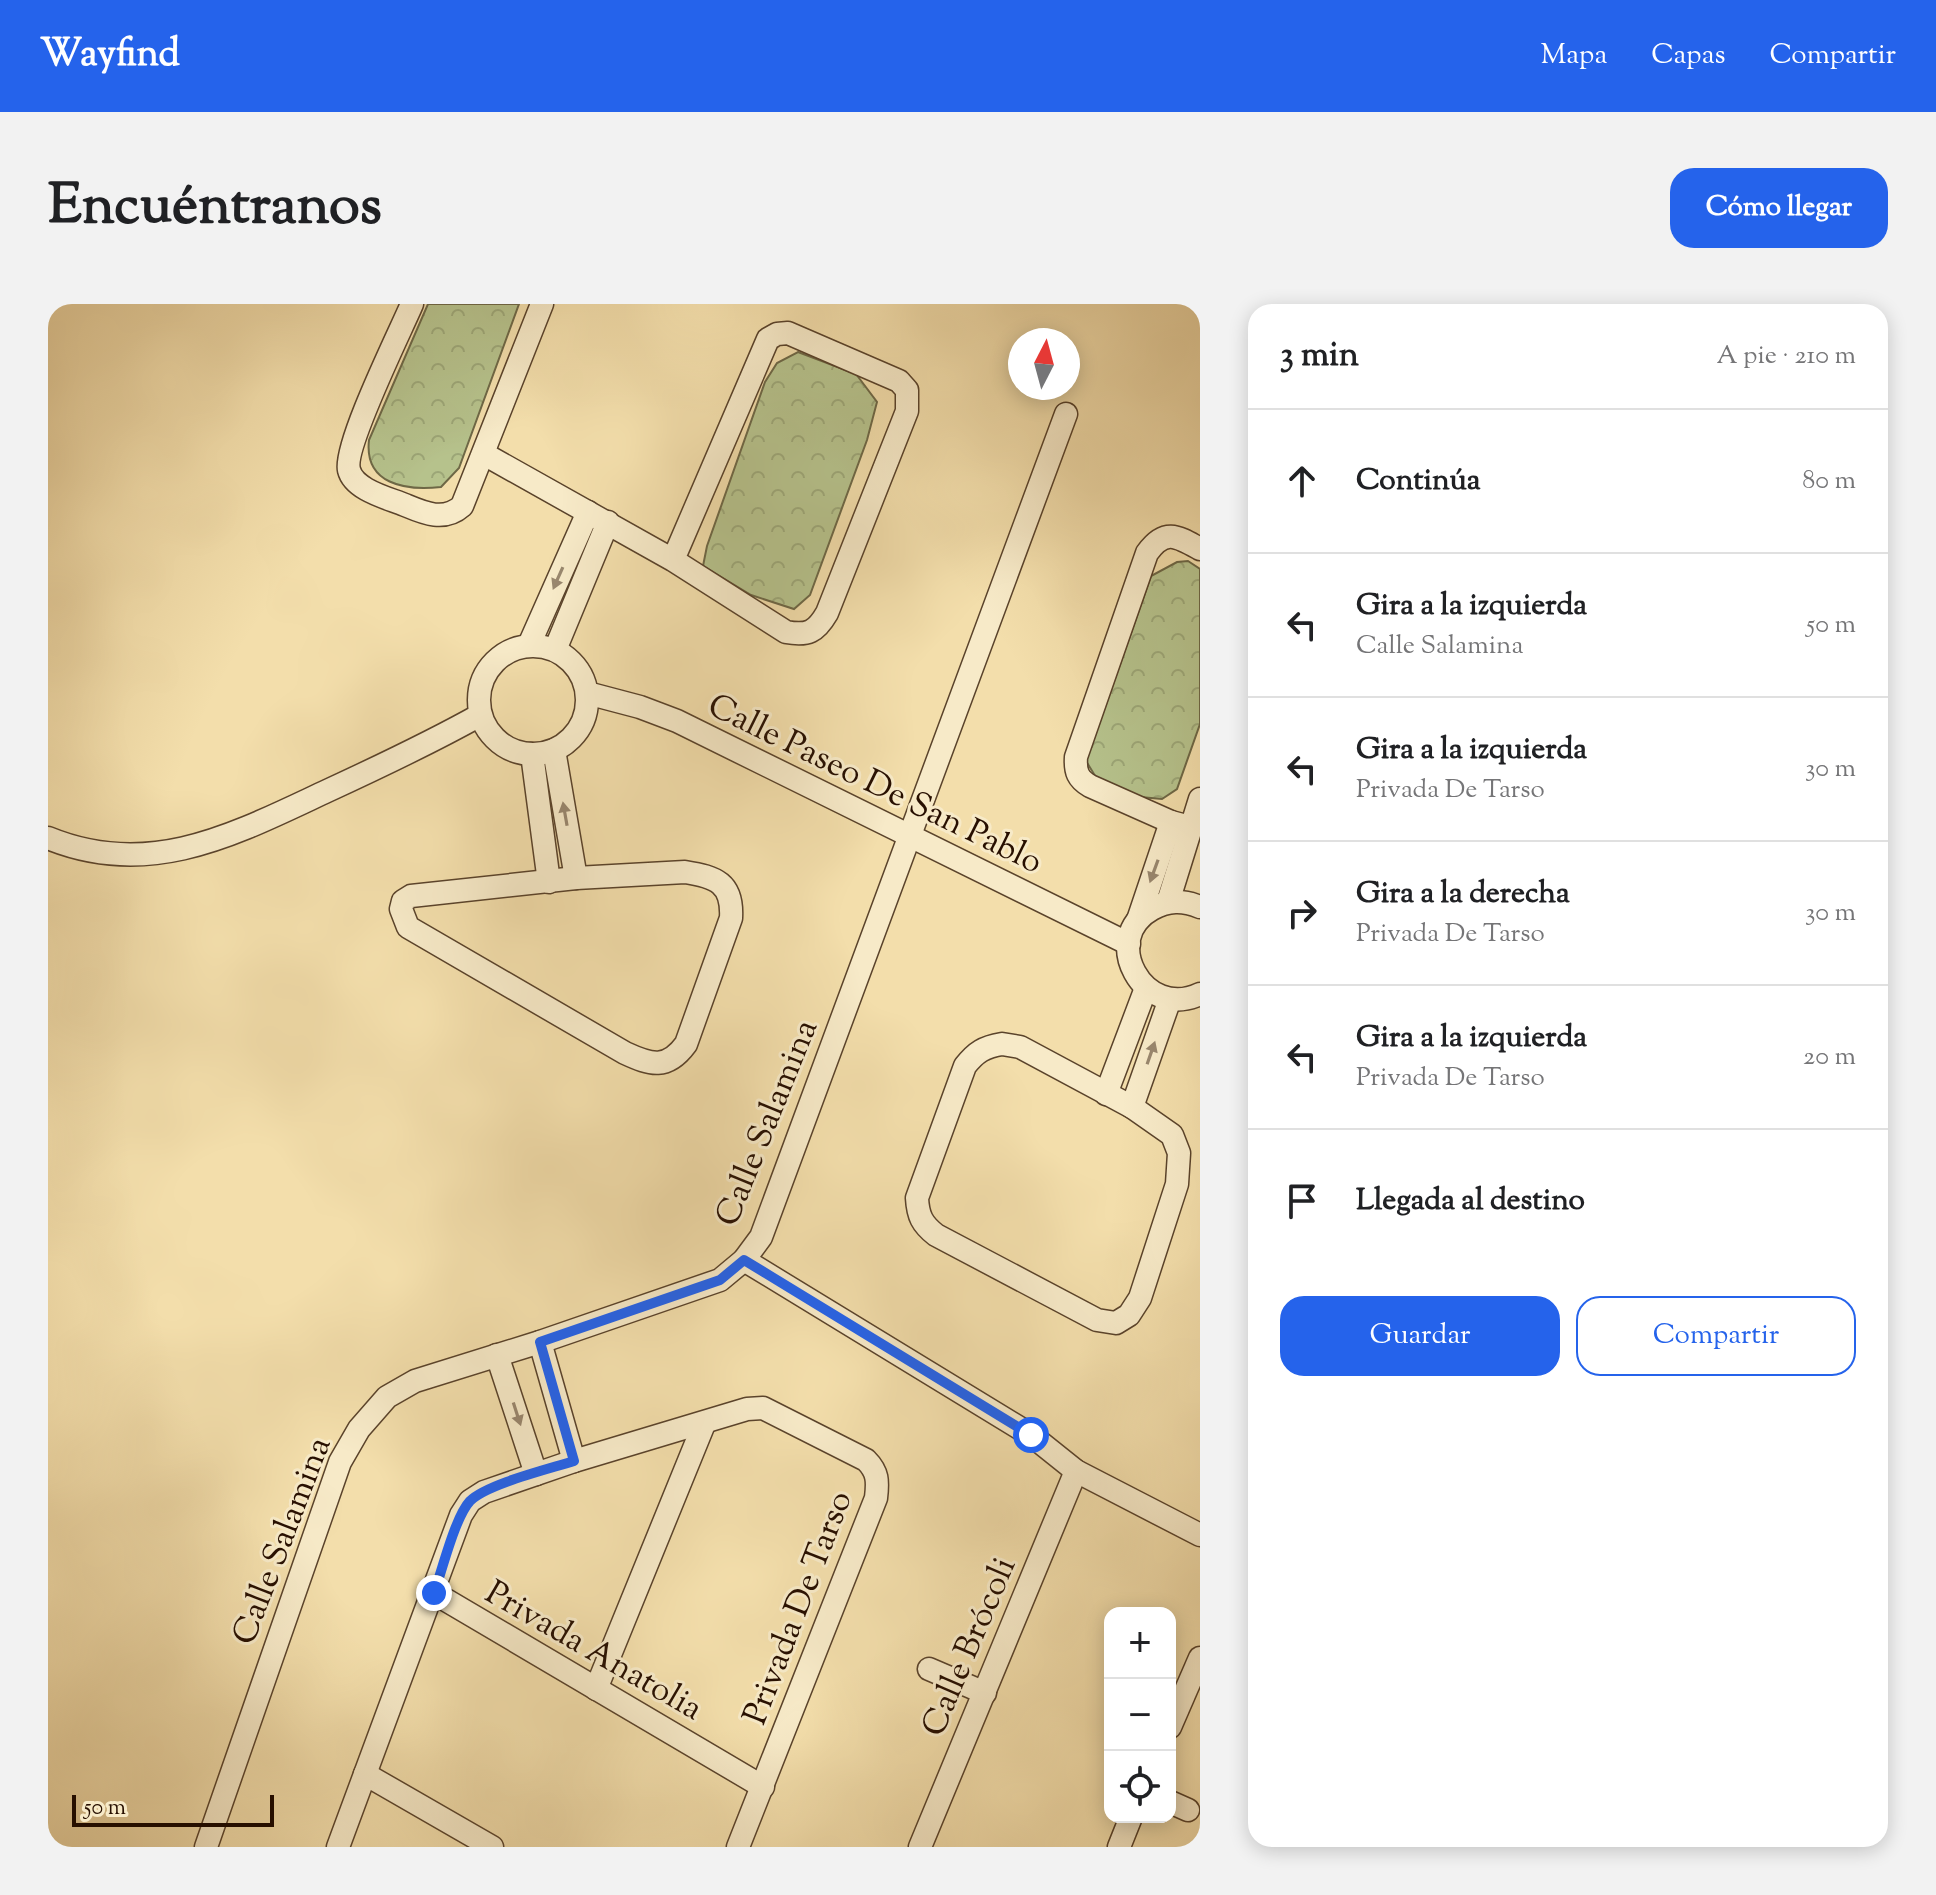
<!DOCTYPE html>
<html lang="es">
<head>
<meta charset="utf-8">
<style>
	:root { --surface:#fff; --page:#f2f2f2; --text:#202124; --muted:#757577; --line:#e0e0e0; --accent:#2563eb }
	body { margin:0; font-family:"Sorts Mill Goudy",serif; background:var(--page); color:var(--text) }
	.controls { position:absolute; right:24px; bottom:24px; display:grid; overflow:hidden; border-radius:16px; box-shadow:0 4px 20px #0003 }
	.controls button { width:72px; height:72px; display:grid; place-items:center; padding:0; border:0; border-bottom:2px solid var(--line); background:var(--surface); color:var(--text); font:40px sans-serif }
	.compass { position:absolute; left:960px; top:24px; width:72px; height:72px; border-radius:50%; background:var(--surface); box-shadow:0 4px 20px #0003; rotate:6deg }
	.scale { position:absolute; left:24px; bottom:20px; width:202px; box-sizing:border-box; padding-left:8px; border:4px solid #270f00; border-top:0; font-size:22px; line-height:28px; white-space:nowrap; color:#270f00; -webkit-text-stroke:6px #f7eac8; paint-order:stroke }
	.stop { position:absolute; width:24px; height:24px; margin:-18px; border:6px solid #2563eb; border-radius:50%; background:#fff }
	.stop.end { background:#2563eb; border-color:#fff; box-shadow:0 2px 8px #0008 }
	.list { margin:0; padding:0; list-style:none }
	h2 { display:flex; justify-content:space-between; align-items:center; height:104px; margin:0; padding:0 32px; font-size:34px }
	h2 small { font-size:26px; font-weight:400; color:var(--muted) }
	.list li { display:grid; grid-template-columns:52px 1fr auto; gap:24px; align-items:center; box-sizing:border-box; height:144px; padding:0 32px; border-top:2px solid var(--line) }
	.list b { display:block; font-size:30px; white-space:nowrap }
	.list p { margin:0; font-size:26px; white-space:nowrap; color:var(--muted) }
	.list em { font-size:26px; font-style:normal; color:var(--muted) }
	.actions { display:flex; gap:16px; padding:24px 32px }
	.actions a { flex:1; padding:18px 0; border:2px solid var(--accent); border-radius:24px; text-align:center; font-size:28px; color:var(--accent) }
	.actions .main { background:var(--accent); color:#fff }
	.icon { flex:none; width:44px; height:44px; fill:none; stroke:currentColor; stroke-width:2; stroke-linecap:round; stroke-linejoin:round }
	.map { position:relative; flex:none; width:1152px; height:1543px; overflow:hidden; border-radius:24px }
	header { display:flex; align-items:center; gap:48px; box-sizing:border-box; height:112px; padding:0 40px; background:var(--accent); color:#fff }
	header strong { font-size:38px }
	nav { display:flex; gap:44px; margin-inline-start:auto; font-size:28px }
	.intro { display:flex; align-items:center; justify-content:space-between; box-sizing:border-box; height:192px; padding:0 48px }
	h1 { margin:0; font-size:56px }
	.button { padding:20px 36px; border-radius:24px; background:var(--accent); color:#fff; font-size:28px; font-weight:700 }
	main { display:flex; gap:48px; padding:0 48px }
	aside { flex:1; background:var(--surface); border-radius:24px; box-shadow:0 4px 20px #0003 }
	.map>svg:first-child { display:block }
</style>
</head>
<body>
<header>
<strong>Wayfind</strong>
<nav><a>Mapa</a><a>Capas</a><a>Compartir</a></nav>
</header>
<div class="intro"><h1>Encuéntranos</h1><a class="button">Cómo llegar</a></div>
<main>
<div class="map">
<svg width="1152" height="1543" viewBox="0 0 1152 1543">
	<defs>
		<pattern id="forest-crowns" width="20" height="18" patternUnits="userSpaceOnUse" patternTransform="scale(2)"><rect width="20" height="18" fill="#b6c28c"/><path d="M2 6a3 3 0 1 1 6 0M12 15a3 3 0 1 1 6 0" fill="none" stroke="#9ca677"/></pattern>
	</defs>
	<rect width="100%" height="100%" fill="#f3deab"/>
	<filter id="stains"><feTurbulence type="fractalNoise" baseFrequency=".0025" numOctaves="4"/><feColorMatrix values="0 0 0 0 .2 0 0 0 0 .09 0 0 0 0 .02 0 0 0 .5 -.17"/></filter>
	<radialGradient id="worn" r=".72"><stop offset=".6" stop-color="#630" stop-opacity="0"/><stop offset="1" stop-color="#630" stop-opacity=".3"/></radialGradient>
	<!-- forest -->
	<g fill="url(#forest-crowns)" stroke="#6e6846" stroke-width="2">
		<path d="M380,0H471L411,164L393,183C357,187 316,180 321,136Z"/>
		<path d="M750,48L808,70L829,98L819,136L762,291L746,305L703,291L655,262L659,242L717,78L729,59Z"/>
		<path d="M1140,257L1152,265V420L1129,485L1114,495L1092,493L1049,475L1038,457L1103,272L1129,258Z"/>
	</g>
	<g fill="none" stroke-linecap="round" stroke-linejoin="round">
		<!-- street casing -->
		<g stroke="#5a432b" stroke-width="25">
			<g id="street">
				<path d="M364,0C352,28 295,143 301,166C306,186 340,194 357,201C376,209 396,218 414,202L494,0"/>
				<path d="M436,150L625,256L738,328C760,332 768,328 779,309L859,107V86L851,77L740,29L729,30L720,35L625,256"/>
				<path d="M481,341L540,208"/>
				<circle cx="485" cy="396" r="54"/>
				<path d="M507,346L560,218"/>
				<path d="M539,389L592,403L629,417L1081,640"/>
				<path d="M506,446L528,574"/>
				<path d="M484,450L501,578"/>
				<path d="M1142,523L1123,518L1042,482C1030,475 1027,468 1028,453L1099,249C1117,224 1129,232 1152,245"/>
				<path d="M0,534C102,576 187,530 279,487C331,463 382,439 432,411"/>
				<path d="M637,568C668,573 685,579 683,614L638,740C619,766 603,761 577,749L360,623L353,605L355,597L363,592L528,574Z"/>
				<path d="M1120,598L1152,495"/>
				<path d="M1152,603C1135,596 1120,596 1104,605C1051,634 1095,717 1152,690"/>
				<path d="M1090,616L1123,518"/>
				<path d="M954,740L972,743L1084,803L1124,831L1131,849L1129,880L1092,994L1081,1011L1068,1019L1049,1016L888,931C874,920 870,912 869,894L917,762C928,748 936,743 954,740Z"/>
				<path d="M1058,790L1098,684"/>
				<path d="M1084,803L1122,695"/>
				<path d="M696,956L983,1131L1028,1167L1152,1231"/>
				<path d="M492,1038L526,1157"/>
				<path d="M449,1051L488,1170"/>
				<path d="M386,1289L715,1483"/>
				<path d="M881,1365L937,1389"/>
				<path d="M548,1385L656,1120"/>
				<path d="M1122,1423L1152,1354"/>
				<path d="M317,1470L444,1543"/>
				<path d="M1122,1498L1140,1506"/>
				<path d="M158,1543L292,1158L311,1125L339,1093L367,1077L492,1038L672,976L696,956L713,933L1018,110"/>
				<path d="M290,1543L413,1211L422,1197L436,1188L526,1157L699,1105L715,1104L818,1156C830,1168 830,1177 828,1194L690,1543"/>
				<path d="M872,1543L1028,1167"/>
				<path d="M1071,1543L1083,1513"/>
			</g>
		</g>
		<!-- street -->
		<use href="#street" stroke="#f7eac8" stroke-width="22"/>
	</g>
	<!-- one-way arrows -->
	<defs><path id="oneway-solid" d="M-6-.8H1V-3.2L6.5 0L1 3.2V.8H-6Z" transform="scale(2)"/></defs>
	<g fill="#99876e">
		<use href="#oneway-solid" transform="translate(510 274) rotate(114)"/>
		<use href="#oneway-solid" transform="translate(517 510) rotate(-100)"/>
		<use href="#oneway-solid" transform="translate(1106 567) rotate(110)"/>
		<use href="#oneway-solid" transform="translate(1103 749) rotate(-71)"/>
		<use href="#oneway-solid" transform="translate(469 1110) rotate(72)"/>
	</g>
	<g fill="none" stroke-linecap="round" stroke-linejoin="round">
		<!-- route -->
		<path stroke="#2563eb" stroke-width="10" d="M386,1289C394,1267 407,1213 422,1197C439,1180 501,1165 526,1157L492,1038L672,976L696,956L983,1131"/>
	</g>
	<g text-anchor="middle" stroke-width="6" stroke-linejoin="round" paint-order="stroke">
		<!-- street labels -->
		<g font-size="34" fill="#270f00" stroke="#f7eac8">
			<text transform="translate(828 478) rotate(26)" y="12">Calle Paseo De San Pablo</text>
			<text transform="translate(717 818) rotate(-68)" y="12">Calle Salamina</text>
			<text transform="translate(232 1236) rotate(-69)" y="12">Calle Salamina</text>
			<text transform="translate(748 1303) rotate(-69)" y="12">Privada De Tarso</text>
			<text transform="translate(919 1342) rotate(-67)" y="12">Calle Brócoli</text>
			<text transform="translate(547 1345) rotate(30)" y="12">Privada Anatolia</text>
		</g>
	</g>
	<rect width="100%" height="100%" filter="url(#stains)"/>
	<rect width="100%" height="100%" fill="url(#worn)"/>
</svg>
<div class="controls">
<button>+</button>
<button>−</button>
<button><svg class="icon" aria-label="locate" viewBox="0 0 24 24"><circle cx="12" cy="12" r="6"/><path d="M12 2v4M12 18v4M2 12h4M18 12h4"/></svg></button>
</div>
<svg class="compass" viewBox="-18 -18 36 36"><path d="M0-13l5 13h-10z" fill="#e53935"/><path d="M0 13l5-13h-10z" fill="#757577"/></svg>
<div class="scale">50 m</div>
<div class="stop" style="left:983px;top:1131px"></div>
<div class="stop end" style="left:386px;top:1289px"></div>
</div>
<aside>
<h2>3 min<small>A pie · 210 m</small></h2>
<ul class="list">
<li><svg class="icon" aria-label="ahead" viewBox="0 0 24 24"><path d="M12 20V5M6 11l6-6 6 6"/></svg><div><b>Continúa</b></div><em>80 m</em></li>
<li><svg class="icon" aria-label="left" viewBox="0 0 24 24"><path d="M17 20v-9H6M10 6l-5 5 5 5"/></svg><div><b>Gira a la izquierda</b><p>Calle Salamina</p></div><em>50 m</em></li>
<li><svg class="icon" aria-label="left" viewBox="0 0 24 24"><path d="M17 20v-9H6M10 6l-5 5 5 5"/></svg><div><b>Gira a la izquierda</b><p>Privada De Tarso</p></div><em>30 m</em></li>
<li><svg class="icon" aria-label="right" viewBox="0 0 24 24"><path d="M7 20v-9h11M14 6l5 5-5 5"/></svg><div><b>Gira a la derecha</b><p>Privada De Tarso</p></div><em>30 m</em></li>
<li><svg class="icon" aria-label="left" viewBox="0 0 24 24"><path d="M17 20v-9H6M10 6l-5 5 5 5"/></svg><div><b>Gira a la izquierda</b><p>Privada De Tarso</p></div><em>20 m</em></li>
<li><svg class="icon" aria-label="arrive" viewBox="0 0 24 24"><path d="M6 21V4h12l-3 4 3 4H6"/></svg><div><b>Llegada al destino</b></div></li>
</ul>
<div class="actions"><a class="main">Guardar</a><a>Compartir</a></div>
</aside>
</main>
</body>
</html>
